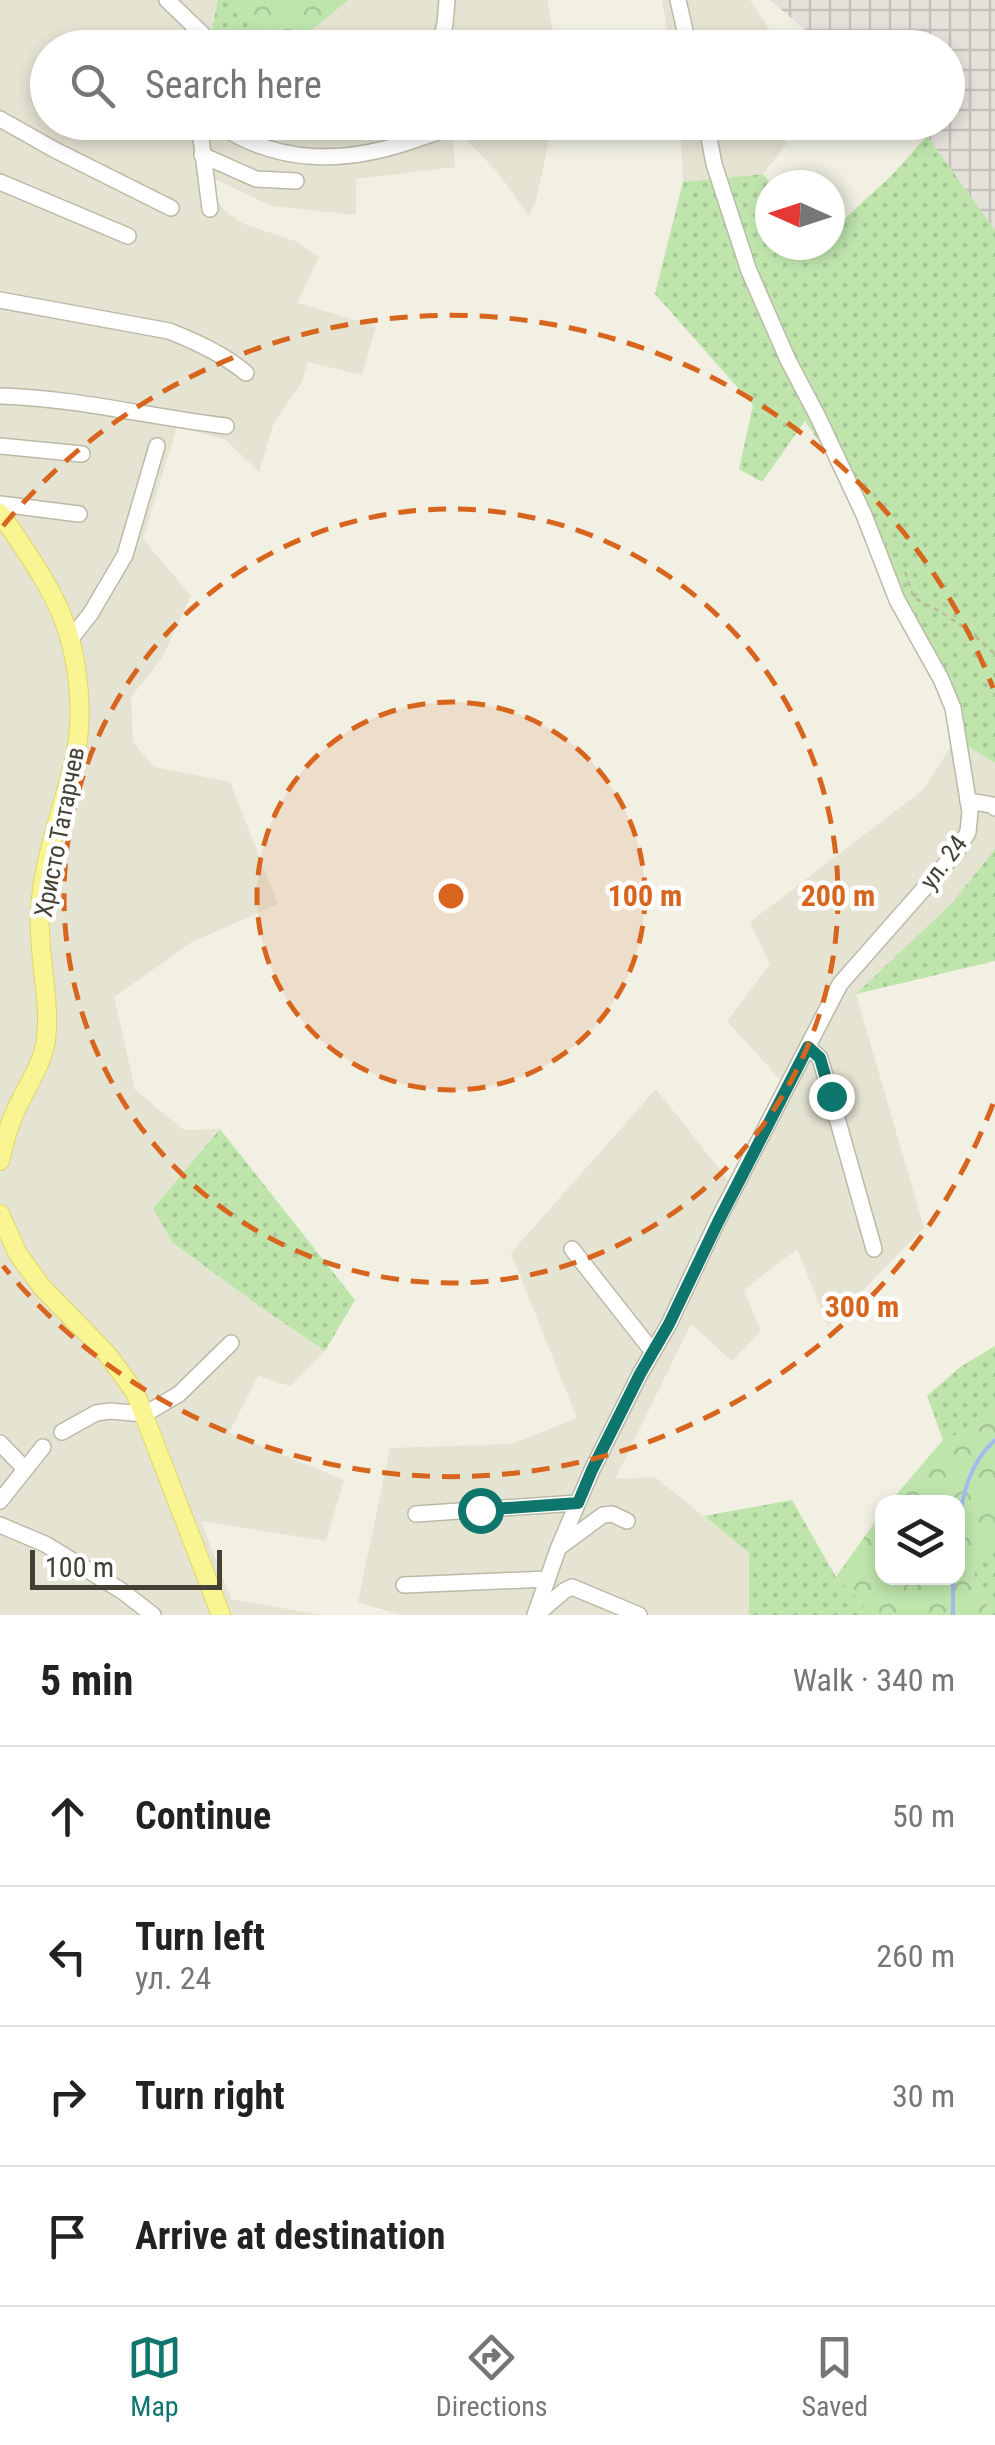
<!DOCTYPE html>
<html lang="en">
<head>
<meta charset="utf-8">
<style>
	:root { --surface:#fff; --page:#f6f6f6; --text:#222; --muted:#767676; --line:#e0e0e0; --accent:#0f766e }
	body { margin:0; font-family:"Roboto Condensed",sans-serif; background:var(--page); color:var(--text) }
	.controls { position:absolute; right:30px; bottom:30px; display:grid; overflow:hidden; border-radius:20px; box-shadow:0 5px 15px #0003 }
	.controls button { width:90px; height:90px; display:grid; place-items:center; padding:0; border:0; border-bottom:2px solid var(--line); background:var(--surface); color:var(--text); font:50px sans-serif }
	.compass { position:absolute; left:755px; top:170px; width:90px; height:90px; border-radius:50%; background:var(--surface); box-shadow:0 5px 15px #0003; rotate:273deg }
	.scale { position:absolute; left:30px; bottom:25px; width:192px; box-sizing:border-box; padding-left:10px; border:5px solid #434034; border-top:0; font-size:28px; line-height:35px; white-space:nowrap; color:#434034; -webkit-text-stroke:8px #fff; paint-order:stroke }
	.stop { position:absolute; width:30px; height:30px; margin:-22px; border:8px solid #0f766e; border-radius:50%; background:#fff }
	.stop.end { background:#0f766e; border-color:#fff; box-shadow:0 2px 10px #0008 }
	.list { margin:0; padding:0; list-style:none }
	h2 { display:flex; justify-content:space-between; align-items:center; height:130px; margin:0; padding:0 40px; font-size:42px }
	h2 small { font-size:32px; font-weight:400; color:var(--muted) }
	.list li { display:grid; grid-template-columns:65px 1fr auto; gap:30px; align-items:center; box-sizing:border-box; height:140px; padding:0 40px; border-top:2px solid var(--line) }
	.list b { display:block; font-size:38px; white-space:nowrap }
	.list p { margin:0; font-size:32px; white-space:nowrap; color:var(--muted) }
	.list em { font-size:32px; font-style:normal; color:var(--muted) }
	.icon { flex:none; width:55px; height:55px; fill:none; stroke:currentColor; stroke-width:2; stroke-linecap:round; stroke-linejoin:round }
	.map { position:relative; flex:none; width:995px; height:1615px; overflow:hidden }
	.search { position:absolute; background:var(--surface); box-shadow:0 5px 15px #0003; left:30px; right:30px; top:30px; height:110px; display:flex; align-items:center; gap:25px; box-sizing:border-box; padding:0 35px; border-radius:55px; color:var(--muted); font-size:38px }
	.sheet { height:690px; background:var(--surface) }
	nav { display:flex; justify-content:space-around; align-items:center; box-sizing:border-box; height:140px; border-top:2px solid var(--line); background:var(--surface); font-size:28px; color:var(--muted) }
	nav a { display:grid; justify-items:center; gap:5px }
	nav .on { color:var(--accent) }
	.map>svg:first-child { display:block }
</style>
</head>
<body>
<div class="map">
<svg width="995" height="1615" viewBox="0 0 995 1615">
	<defs>
		<pattern id="industrial-grid" width="8" height="8" patternUnits="userSpaceOnUse" patternTransform="scale(2.5)"><rect width="8" height="8" fill="#e3e1d9"/><path d="M0 4h8M4 0v8" fill="none" stroke="#c4c2bb"/></pattern>
		<pattern id="grass-dots" width="8" height="8" patternUnits="userSpaceOnUse" patternTransform="scale(2.5)"><rect width="8" height="8" fill="#bfe5ad"/><path d="M2 2h.1M6 6h.1" fill="none" stroke="#a5c695" stroke-width="1.8" stroke-linecap="round"/></pattern>
		<pattern id="forest-crowns" width="20" height="18" patternUnits="userSpaceOnUse" patternTransform="scale(2.5)"><rect width="20" height="18" fill="#bfe5ad"/><path d="M2 6a3 3 0 1 1 6 0M12 15a3 3 0 1 1 6 0" fill="none" stroke="#a5c695"/></pattern>
	</defs>
	<rect width="100%" height="100%" fill="#f1f0e3"/>
	<!-- residential -->
	<g fill="#e5e3d2">
		<path d="M0,0H218L209,41L217,47L48,48V122L553,123L536,200L529,216L499,174L464,137H453L455,167L356,179V215L271,206L213,178L214,197L226,212L244,224L295,241L319,257L297,303L376,326L362,375L308,362L301,384L274,422L259,472L226,440L177,426L143,539L191,596L162,658L131,697L133,742L154,767L230,782L278,904L192,942L114,997L135,1090L184,1130L220,1129L153,1207L172,1242L259,1306L325,1351L290,1386L258,1376L229,1433L344,1480L326,1541L201,1521L231,1599L322,1615H0Z"/>
		<path d="M349,0H547L556,47L304,48L311,30Z"/>
		<path d="M662,0H750L781,47H670Z"/>
		<path d="M680,123H773L787,143L763,174L683,182Z"/>
		<path d="M956,739L995,763V849L952,903L856,994L924,1228L828,1326L797,1249L744,1290L761,1331L732,1361L691,1324L615,1479L655,1477L749,1553V1615H401L358,1602L390,1448L511,1444L577,1418L511,1253L656,1089L728,1180L785,1085L727,1021L770,964L750,922L924,789Z"/>
	</g>
	<!-- industrial -->
	<path fill="url(#industrial-grid)" d="M770,0H995V230L927,136L912,123L948,122V48L825,47Z"/>
	<!-- grass -->
	<g fill="url(#grass-dots)">
		<path d="M218,0H238L242,8L264,26L279,47H217L209,42Z"/>
		<path d="M927,136L995,230V763L956,739L950,697L849,485L805,421L762,482L739,469L753,405L655,294L683,182L763,174L771,185L770,245H830V232L891,176Z"/>
		<path d="M995,849V961L856,994L952,903Z"/>
		<path d="M220,1129L355,1300L325,1351L259,1306L172,1242L153,1208Z"/>
		<path d="M995,1346V1411L981,1425L943,1440L927,1396L960,1367Z"/>
		<path d="M792,1500L836,1577L867,1608L869,1615H749V1553L704,1516Z"/>
		<path d="M995,1551V1615H991L969,1562Z"/>
	</g>
	<!-- forest -->
	<g fill="url(#forest-crowns)">
		<path d="M238,0H349L311,30L304,47L279,48L264,26L242,8Z"/>
		<path d="M995,1411V1551L969,1562L991,1615H868L867,1608L836,1577L882,1512V1578H958V1502H890L943,1440L981,1425Z"/>
	</g>
	<g fill="none" stroke-linecap="round" stroke-linejoin="round">
		<!-- stream -->
		<g stroke="#a1bced" stroke-width="4">
			<path d="M958,1530C962,1496 969,1463 995,1440"/>
			<path d="M953,1578V1615"/>
		</g>
		<!-- minor casing -->
		<g stroke="#bcbaa7" stroke-width="18">
			<g id="minor">
				<path d="M167,0L217,48"/>
				<path d="M678,0L689,48"/>
				<path d="M439,48L445,24L447,0"/>
				<path d="M0,119L55,150L171,208"/>
				<path d="M199,122L210,209"/>
				<path d="M215,122C279,167 349,164 420,138C432,134 446,131 455,122"/>
				<path d="M202,155L256,179L296,181"/>
				<path d="M0,182L128,236"/>
				<path d="M0,300L169,331C197,342 223,354 246,373"/>
				<path d="M0,396C76,398 150,417 226,426"/>
				<path d="M0,446L82,454"/>
				<path d="M0,504L79,514"/>
				<path d="M69,641L91,613L125,555L157,446"/>
				<path d="M968,801L992,805L995,808"/>
				<path d="M808,1047L820,1058L874,1249"/>
				<path d="M572,1249L653,1352"/>
				<path d="M62,1432L96,1413L110,1411L145,1414L179,1394L231,1343"/>
				<path d="M0,1443L25,1469"/>
				<path d="M0,1501L43,1447"/>
				<path d="M416,1514L577,1503"/>
				<path d="M0,1525L45,1544L122,1591L153,1615"/>
				<path d="M561,1546L603,1515L612,1514L627,1521"/>
				<path d="M404,1585L547,1579"/>
				<path d="M535,1615L558,1549L592,1470L640,1374L669,1324L717,1222L840,984L957,851L968,832L970,812L953,708L941,679L897,600L864,515L818,417L788,360L749,271L714,164L706,122"/>
				<path d="M536,1615L564,1591L572,1587L639,1615"/>
			</g>
		</g>
		<!-- major casing -->
		<g stroke="#dfd664" stroke-width="20">
			<g id="major">
				<path d="M0,513C21,544 45,577 60,611C79,654 85,716 74,761C62,810 43,860 40,910C37,953 51,998 46,1040C42,1066 26,1087 16,1110C8,1126 4,1143 0,1161"/>
				<path d="M0,1214L18,1254L42,1287L107,1354L135,1392L221,1615"/>
			</g>
		</g>
		<!-- path -->
		<path stroke="#bdb998" stroke-width="2.5" stroke-dasharray="5 5" stroke-linecap="butt" d="M905,572L914,598L941,612L968,630L995,654"/>
		<!-- minor -->
		<use href="#minor" stroke="#fff" stroke-width="15"/>
		<!-- major -->
		<use href="#major" stroke="#faf593" stroke-width="18"/>
	</g>
	<g fill="none" stroke-linecap="round" stroke-linejoin="round">
		<!-- route -->
		<path stroke="#0f766e" stroke-width="12" d="M480,1510L578,1503L592,1470L640,1374L669,1324L718,1222L808,1047L820,1058L831,1096"/>
	</g>
	<!-- distance rings -->
	<circle cx="451" cy="896" r="194" fill="#d8651e" fill-opacity=".12"/>
	<g fill="none" stroke="#d8651e" stroke-width="5" stroke-dasharray="18 12">
		<circle cx="451" cy="896" r="194"/>
		<circle cx="451" cy="896" r="387"/>
		<path d="M993 1104A581 581 0 0 1 3 1266M3 526A581 581 0 0 1 993 688"/>
	</g>
	<g text-anchor="middle" stroke-width="9" stroke-linejoin="round" paint-order="stroke">
		<!-- street labels -->
		<g font-size="25" fill="#434034" stroke="#fff">
			<text transform="translate(59 832) rotate(-79)" y="9">Христо Татарчев</text>
			<text transform="translate(943 862) rotate(-53)" y="9">ул. 24</text>
		</g>
	</g>
	<circle cx="451" cy="896" r="15" fill="#d8651e" stroke="#fff" stroke-width="5"/>
	<g font-size="30" text-anchor="middle" font-weight="bold" fill="#d8651e" stroke="#fff" stroke-width="9" stroke-linejoin="round" paint-order="stroke">
		<text x="645" y="906">100 m</text>
		<text x="838" y="906">200 m</text>
		<text x="862" y="1317">300 m</text>
	</g>
</svg>
<div class="controls">
<button><svg class="icon" aria-label="layers" viewBox="0 0 24 24"><path d="M12 4l9 5-9 5-9-5zM3 14l9 5 9-5"/></svg></button>
</div>
<svg class="compass" viewBox="-18 -18 36 36"><path d="M0-13l5 13h-10z" fill="#e53935"/><path d="M0 13l5-13h-10z" fill="#767676"/></svg>
<div class="scale">100 m</div>
<div class="stop" style="left:480px;top:1510px"></div>
<div class="stop end" style="left:831px;top:1096px"></div>
<div class="search"><svg class="icon" aria-label="search" viewBox="0 0 24 24"><circle cx="10" cy="10" r="6"/><path d="M15 15l6 6"/></svg>Search here</div>
</div>
<section class="sheet">
<h2>5 min<small>Walk · 340 m</small></h2>
<ul class="list">
<li><svg class="icon" aria-label="ahead" viewBox="0 0 24 24"><path d="M12 20V5M6 11l6-6 6 6"/></svg><div><b>Continue</b></div><em>50 m</em></li>
<li><svg class="icon" aria-label="left" viewBox="0 0 24 24"><path d="M17 20v-9H6M10 6l-5 5 5 5"/></svg><div><b>Turn left</b><p>ул. 24</p></div><em>260 m</em></li>
<li><svg class="icon" aria-label="right" viewBox="0 0 24 24"><path d="M7 20v-9h11M14 6l5 5-5 5"/></svg><div><b>Turn right</b></div><em>30 m</em></li>
<li><svg class="icon" aria-label="arrive" viewBox="0 0 24 24"><path d="M6 21V4h12l-3 4 3 4H6"/></svg><div><b>Arrive at destination</b></div></li>
</ul>
</section>
<nav>
<a class="on"><svg class="icon" aria-label="map" viewBox="0 0 24 24"><path d="M3 6l6-2 6 2 6-2v14l-6 2-6-2-6 2zM9 4v14M15 6v14"/></svg>Map</a>
<a><svg class="icon" aria-label="directions" viewBox="0 0 24 24"><path d="M12 3l9 9-9 9-9-9zM9 14v-3h6M13 9l2 2-2 2"/></svg>Directions</a>
<a><svg class="icon" aria-label="saved" viewBox="0 0 24 24"><path d="M7 4h10v16l-5-4-5 4z"/></svg>Saved</a>
</nav>
</body>
</html>
